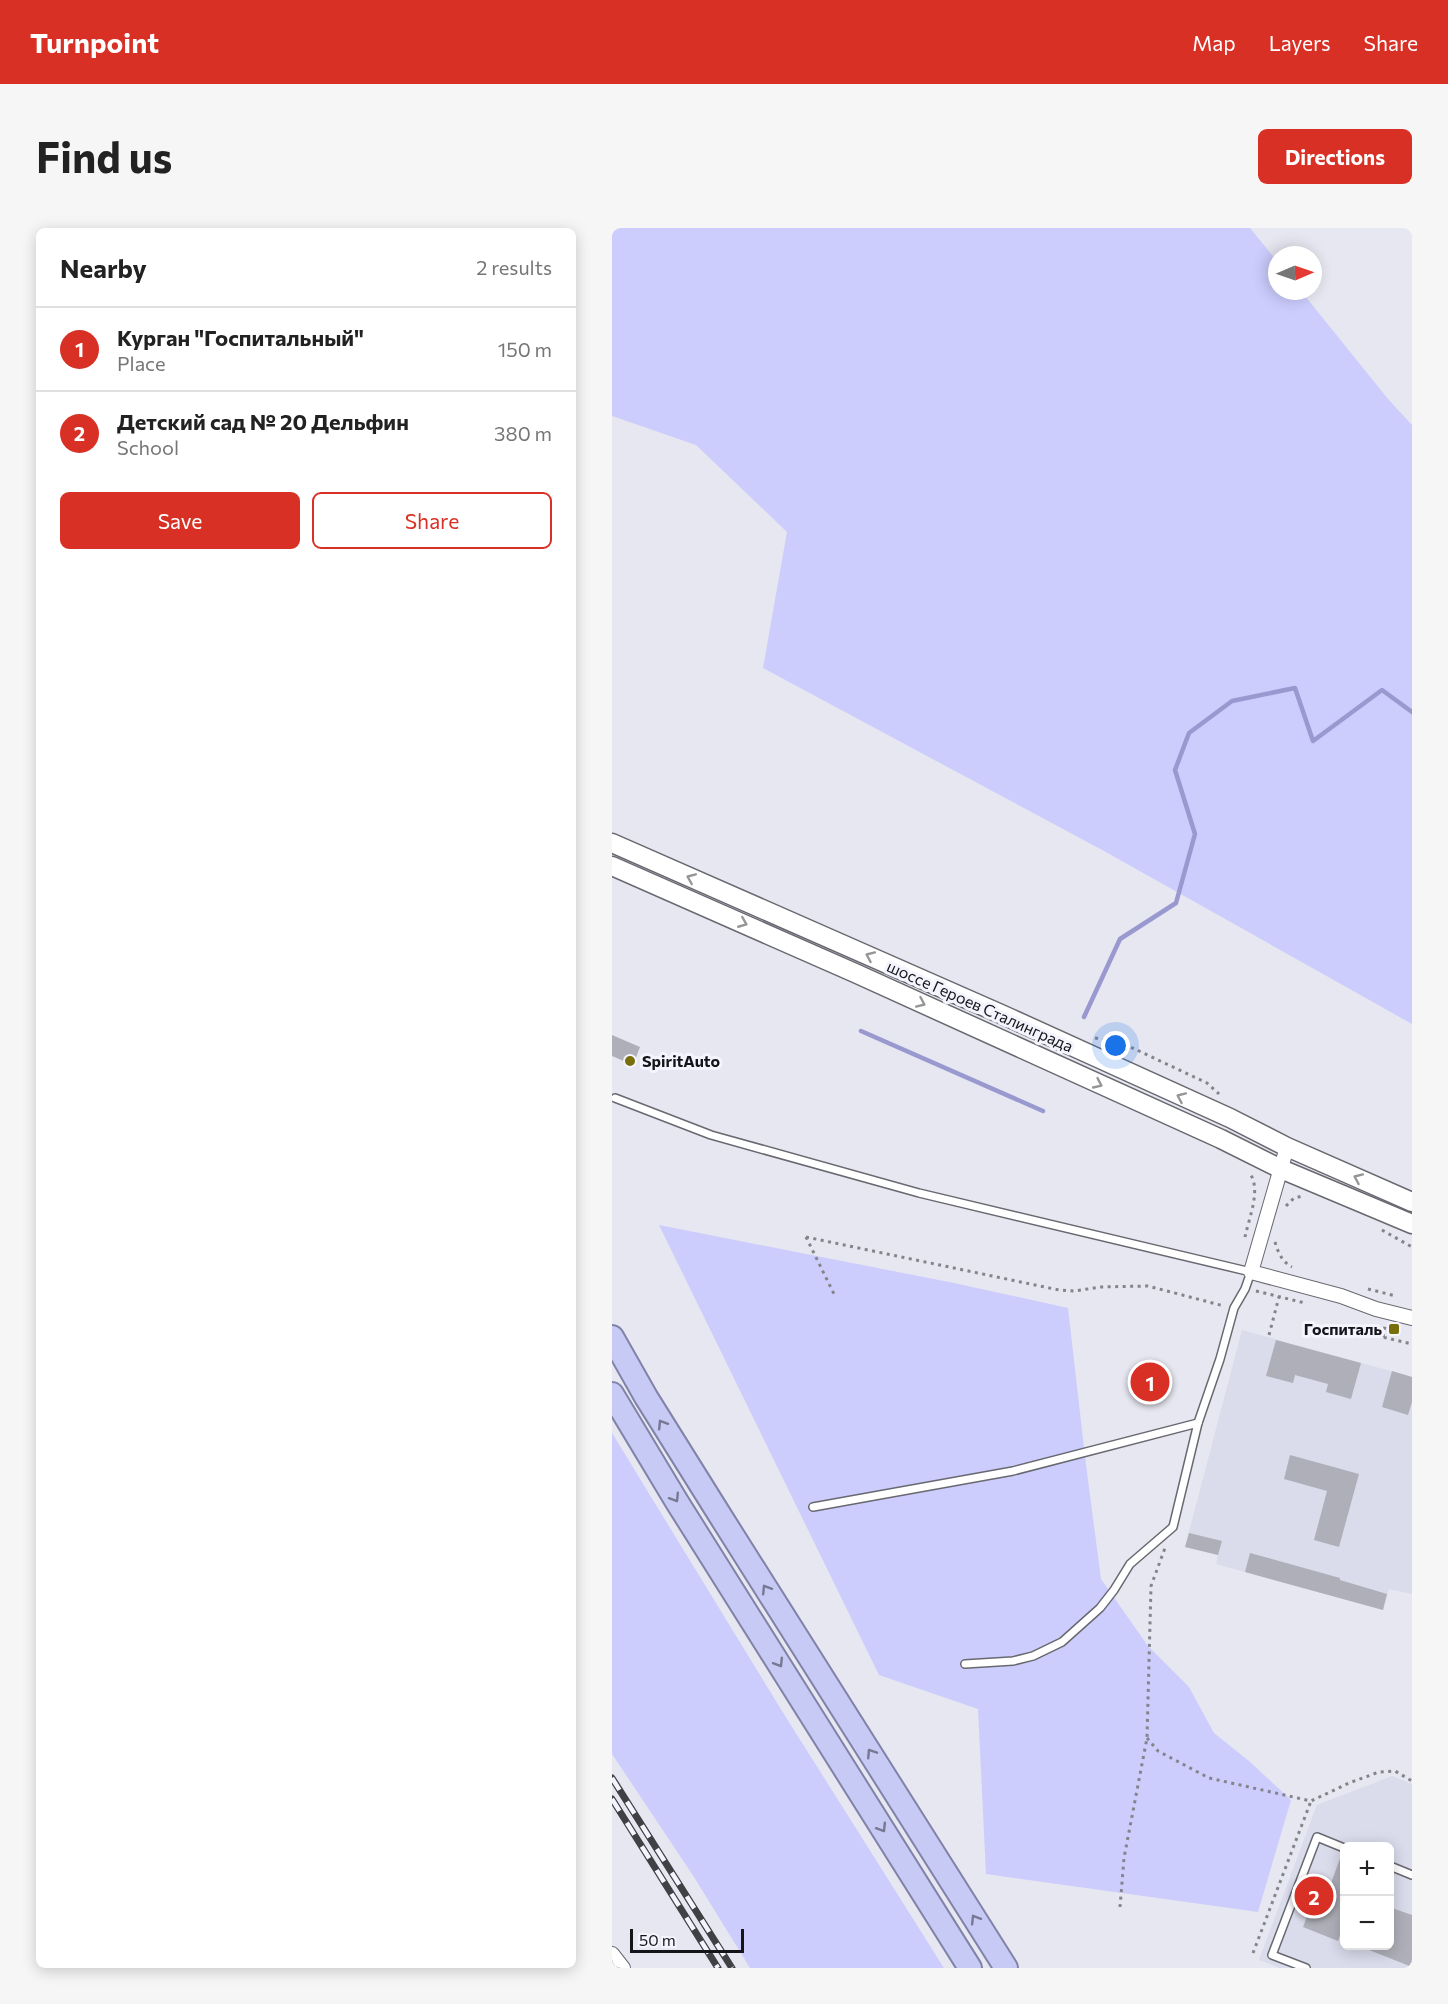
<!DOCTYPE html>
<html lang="en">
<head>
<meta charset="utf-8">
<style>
	:root { --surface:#fff; --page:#f6f6f6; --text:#222; --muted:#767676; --line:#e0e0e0; --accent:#d93025 }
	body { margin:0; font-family:Commissioner,sans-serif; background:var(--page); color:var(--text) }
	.controls { position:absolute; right:18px; bottom:18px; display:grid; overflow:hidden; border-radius:9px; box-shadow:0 3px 15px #0003 }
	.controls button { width:54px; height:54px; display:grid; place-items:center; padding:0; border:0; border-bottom:2px solid var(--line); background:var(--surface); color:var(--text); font:30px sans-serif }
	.compass { position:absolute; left:656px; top:18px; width:54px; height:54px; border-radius:50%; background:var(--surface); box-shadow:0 3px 15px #0003; rotate:88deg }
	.scale { position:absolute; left:18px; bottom:15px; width:114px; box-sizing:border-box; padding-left:6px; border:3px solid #151519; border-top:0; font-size:16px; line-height:21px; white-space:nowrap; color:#151519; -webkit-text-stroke:4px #f4f4fe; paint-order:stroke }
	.you { position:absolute; left:504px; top:818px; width:21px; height:21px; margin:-15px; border:4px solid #fff; border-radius:50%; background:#1a73e8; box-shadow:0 0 0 9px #1a73e833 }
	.badge { display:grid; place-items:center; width:39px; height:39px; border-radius:50%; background:var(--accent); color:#fff; font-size:20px; font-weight:700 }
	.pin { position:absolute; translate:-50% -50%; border:3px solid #fff; box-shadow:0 2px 6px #0006 }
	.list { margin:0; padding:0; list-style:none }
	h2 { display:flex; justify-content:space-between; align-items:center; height:78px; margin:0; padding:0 24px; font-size:26px }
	h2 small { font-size:20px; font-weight:400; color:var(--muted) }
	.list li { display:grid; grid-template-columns:39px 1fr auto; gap:18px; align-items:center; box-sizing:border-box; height:84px; padding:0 24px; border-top:2px solid var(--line) }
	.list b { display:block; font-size:22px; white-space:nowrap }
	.list p { margin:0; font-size:20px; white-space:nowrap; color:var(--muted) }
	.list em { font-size:20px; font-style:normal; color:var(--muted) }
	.actions { display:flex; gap:12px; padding:18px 24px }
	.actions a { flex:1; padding:14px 0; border:2px solid var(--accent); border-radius:9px; text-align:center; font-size:21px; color:var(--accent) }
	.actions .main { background:var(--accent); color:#fff }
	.map { position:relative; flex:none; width:800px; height:1740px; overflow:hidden; border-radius:9px }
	header { display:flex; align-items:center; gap:36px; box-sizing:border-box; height:84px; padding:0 30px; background:var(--accent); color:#fff }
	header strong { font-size:28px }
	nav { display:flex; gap:33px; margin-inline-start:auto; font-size:21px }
	.intro { display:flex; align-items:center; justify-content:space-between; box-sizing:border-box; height:144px; padding:0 36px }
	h1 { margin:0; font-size:42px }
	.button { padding:15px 27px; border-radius:9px; background:var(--accent); color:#fff; font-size:21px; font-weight:700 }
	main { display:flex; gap:36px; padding:0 36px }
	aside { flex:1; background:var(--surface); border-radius:9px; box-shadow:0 3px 15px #0003 }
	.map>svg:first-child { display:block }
</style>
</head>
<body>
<header>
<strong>Turnpoint</strong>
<nav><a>Map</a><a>Layers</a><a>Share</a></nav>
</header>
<div class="intro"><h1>Find us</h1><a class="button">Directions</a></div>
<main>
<aside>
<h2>Nearby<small>2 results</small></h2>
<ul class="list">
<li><span class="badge">1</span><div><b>Курган &quot;Госпитальный&quot;</b><p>Place</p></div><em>150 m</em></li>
<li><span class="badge">2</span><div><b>Детский сад № 20 Дельфин</b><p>School</p></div><em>380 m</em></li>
</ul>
<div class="actions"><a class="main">Save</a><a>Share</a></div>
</aside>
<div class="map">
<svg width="800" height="1740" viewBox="0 0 800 1740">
	<rect width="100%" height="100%" fill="#e6e7f0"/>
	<!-- built -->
	<g fill="#dadbeb" fill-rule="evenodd">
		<path d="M630,1102L800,1149V1366L777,1361L771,1382L604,1336L606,1327L573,1319Z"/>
		<path d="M780,1548L800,1556V1740H668L647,1732L705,1577ZM732,1618H778V1718H732Z"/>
	</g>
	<!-- green -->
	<g fill="#cccdfd">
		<path d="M0,0H638L665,33V63H689L776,171L800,197V796L492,623L151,440L175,304L84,217L0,188Z"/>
		<path d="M47,997L342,1055L456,1080L474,1237L489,1351L536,1418L577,1459L602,1505L637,1533L679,1572L646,1684L374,1646L366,1481L267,1447Z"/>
		<path d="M0,1205L170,1483L332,1740H138L82,1649L0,1526Z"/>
	</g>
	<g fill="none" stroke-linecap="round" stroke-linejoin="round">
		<!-- stream -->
		<g stroke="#9999d0" stroke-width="4.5">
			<path d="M472,789L508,711L564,675L583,606L563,542L577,505L620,473L683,460L701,513L770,462L800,484"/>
			<path d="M249,803L431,883"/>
		</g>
	</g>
	<!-- building -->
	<g fill="#afafb9">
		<path d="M0,807L28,819L21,837L0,828Z"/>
		<path d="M664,1112L749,1135L739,1171L714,1164L716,1156L683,1147L681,1155L654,1148Z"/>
		<path d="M780,1143L800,1149V1174L796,1187L770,1179Z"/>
		<path d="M678,1227L747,1246L727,1319L702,1312L715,1263L672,1251Z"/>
		<path d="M577,1305L610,1313L606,1327L573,1319Z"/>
		<path d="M638,1325L728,1350V1352L775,1366L771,1382L633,1344Z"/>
		<path d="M730,1625L732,1626V1697L726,1713L691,1699L704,1665L714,1669Z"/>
		<path d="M777,1679L800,1687V1739L747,1718H777Z"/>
	</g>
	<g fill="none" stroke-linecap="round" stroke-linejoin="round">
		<!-- service casing -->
		<g stroke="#686870" stroke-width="10">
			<g id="service">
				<path d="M3,870L99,907L307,965L639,1044L633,1061L622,1080L608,1131L586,1195L561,1299L518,1336L502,1362L488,1380L450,1414L421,1428L401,1433L353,1436"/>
				<path d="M201,1279L401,1243L586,1195"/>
				<path d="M778,1638L800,1647"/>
				<path d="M694,1740L660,1727L705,1609L732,1620"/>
			</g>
		</g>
		<!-- minor casing -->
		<g stroke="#686870" stroke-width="16">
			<g id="minor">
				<path d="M675,919L639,1044L729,1068L764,1081L800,1090"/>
				<path d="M0,1726L11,1740"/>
			</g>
		</g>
		<!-- secondary casing -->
		<g stroke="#686870" stroke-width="21">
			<g id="secondary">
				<path d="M0,615L389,786L618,890L675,919L800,974"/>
				<path d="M0,638L243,745L609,911L669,941L800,996"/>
			</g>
		</g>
		<!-- trunk casing -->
		<g stroke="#8182a7" stroke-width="26">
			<g id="trunk">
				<path d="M0,1109L34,1169L109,1289L394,1740"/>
				<path d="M0,1166L65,1274L358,1740"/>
			</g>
		</g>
		<!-- path -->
		<g stroke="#84848b" stroke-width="3" stroke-dasharray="3 4.5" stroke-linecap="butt">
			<path d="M483,810L510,815L595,855L607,866"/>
			<path d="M674,978L682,970L691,968"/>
			<path d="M770,1002L800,1019"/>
			<path d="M194,1009L447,1062L463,1063L488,1059L536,1058L612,1078"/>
			<path d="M194,1009L223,1068"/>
			<path d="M633,1009C637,989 650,961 637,944"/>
			<path d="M663,1014C666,1024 670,1034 680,1039"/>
			<path d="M756,1061L784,1068"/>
			<path d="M644,1063L693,1075"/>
			<path d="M728,1099L800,1116"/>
			<path d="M657,1107L667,1069"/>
			<path d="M771,1109L773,1098"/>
			<path d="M535,1510L546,1523L597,1550L699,1573L737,1555L767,1544L783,1543L800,1553"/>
			<path d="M508,1679L512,1630L535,1510L539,1358L553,1320"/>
			<path d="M641,1725L699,1573"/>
		</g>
		<!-- service -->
		<use href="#service" stroke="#fff" stroke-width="7"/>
		<!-- minor -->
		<use href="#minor" stroke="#fff" stroke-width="14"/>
		<!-- secondary -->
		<use href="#secondary" stroke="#fff" stroke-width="18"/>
		<!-- trunk -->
		<use href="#trunk" stroke="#c8caf6" stroke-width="22"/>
		<!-- rail casing -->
		<g stroke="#404045" stroke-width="7">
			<g id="rail">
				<path d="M0,1550L120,1740"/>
				<path d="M0,1571L106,1740"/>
			</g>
		</g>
		<!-- rail -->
		<use href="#rail" stroke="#f4f4fe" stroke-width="4.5" stroke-dasharray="14" stroke-linecap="butt"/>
	</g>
	<!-- one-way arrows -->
	<defs><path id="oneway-chevron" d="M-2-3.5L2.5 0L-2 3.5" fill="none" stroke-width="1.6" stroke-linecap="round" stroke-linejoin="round" transform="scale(1.5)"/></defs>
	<g stroke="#969698">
		<use href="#oneway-chevron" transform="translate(79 650) rotate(-157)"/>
		<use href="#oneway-chevron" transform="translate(131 695) rotate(22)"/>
		<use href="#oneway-chevron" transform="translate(258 728) rotate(-156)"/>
		<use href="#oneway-chevron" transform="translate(309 775) rotate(24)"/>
		<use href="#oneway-chevron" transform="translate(486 856) rotate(25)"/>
		<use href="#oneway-chevron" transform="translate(569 869) rotate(-156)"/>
		<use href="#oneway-chevron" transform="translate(746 950) rotate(-156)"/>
	</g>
	<g stroke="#777993">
		<use href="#oneway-chevron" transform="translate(50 1196) rotate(-122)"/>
		<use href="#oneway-chevron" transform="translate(63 1270) rotate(58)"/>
		<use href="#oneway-chevron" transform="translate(154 1361) rotate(-122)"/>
		<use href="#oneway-chevron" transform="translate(167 1435) rotate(58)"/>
		<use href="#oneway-chevron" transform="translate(259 1525) rotate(-123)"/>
		<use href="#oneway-chevron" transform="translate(270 1600) rotate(58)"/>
		<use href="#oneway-chevron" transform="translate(363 1691) rotate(-122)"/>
	</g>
	<!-- markers -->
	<g fill="#776e0c" stroke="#f4f4fe" stroke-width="2">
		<circle cx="18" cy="833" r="6"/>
		<rect x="776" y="1095" width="12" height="12" rx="3"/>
	</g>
	<g text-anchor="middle" stroke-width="6" stroke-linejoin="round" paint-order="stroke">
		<!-- street labels -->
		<g font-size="16" fill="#151519" stroke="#f4f4fe">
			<text transform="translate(368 778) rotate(24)" y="6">шоссе Героев Сталинграда</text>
		</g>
		<!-- poi labels -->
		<g font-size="16" font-weight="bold" fill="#151519" stroke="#f4f4fe" text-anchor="start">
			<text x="30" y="839">SpiritAuto</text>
			<text x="770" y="1107" text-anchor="end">Госпиталь</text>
		</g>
	</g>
</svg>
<div class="controls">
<button>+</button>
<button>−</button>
</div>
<svg class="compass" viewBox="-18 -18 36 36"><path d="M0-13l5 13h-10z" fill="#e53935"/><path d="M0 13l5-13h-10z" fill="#767676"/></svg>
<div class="scale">50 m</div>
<div class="you"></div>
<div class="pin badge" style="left:538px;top:1154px">1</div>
<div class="pin badge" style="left:702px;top:1668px">2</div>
</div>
</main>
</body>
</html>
